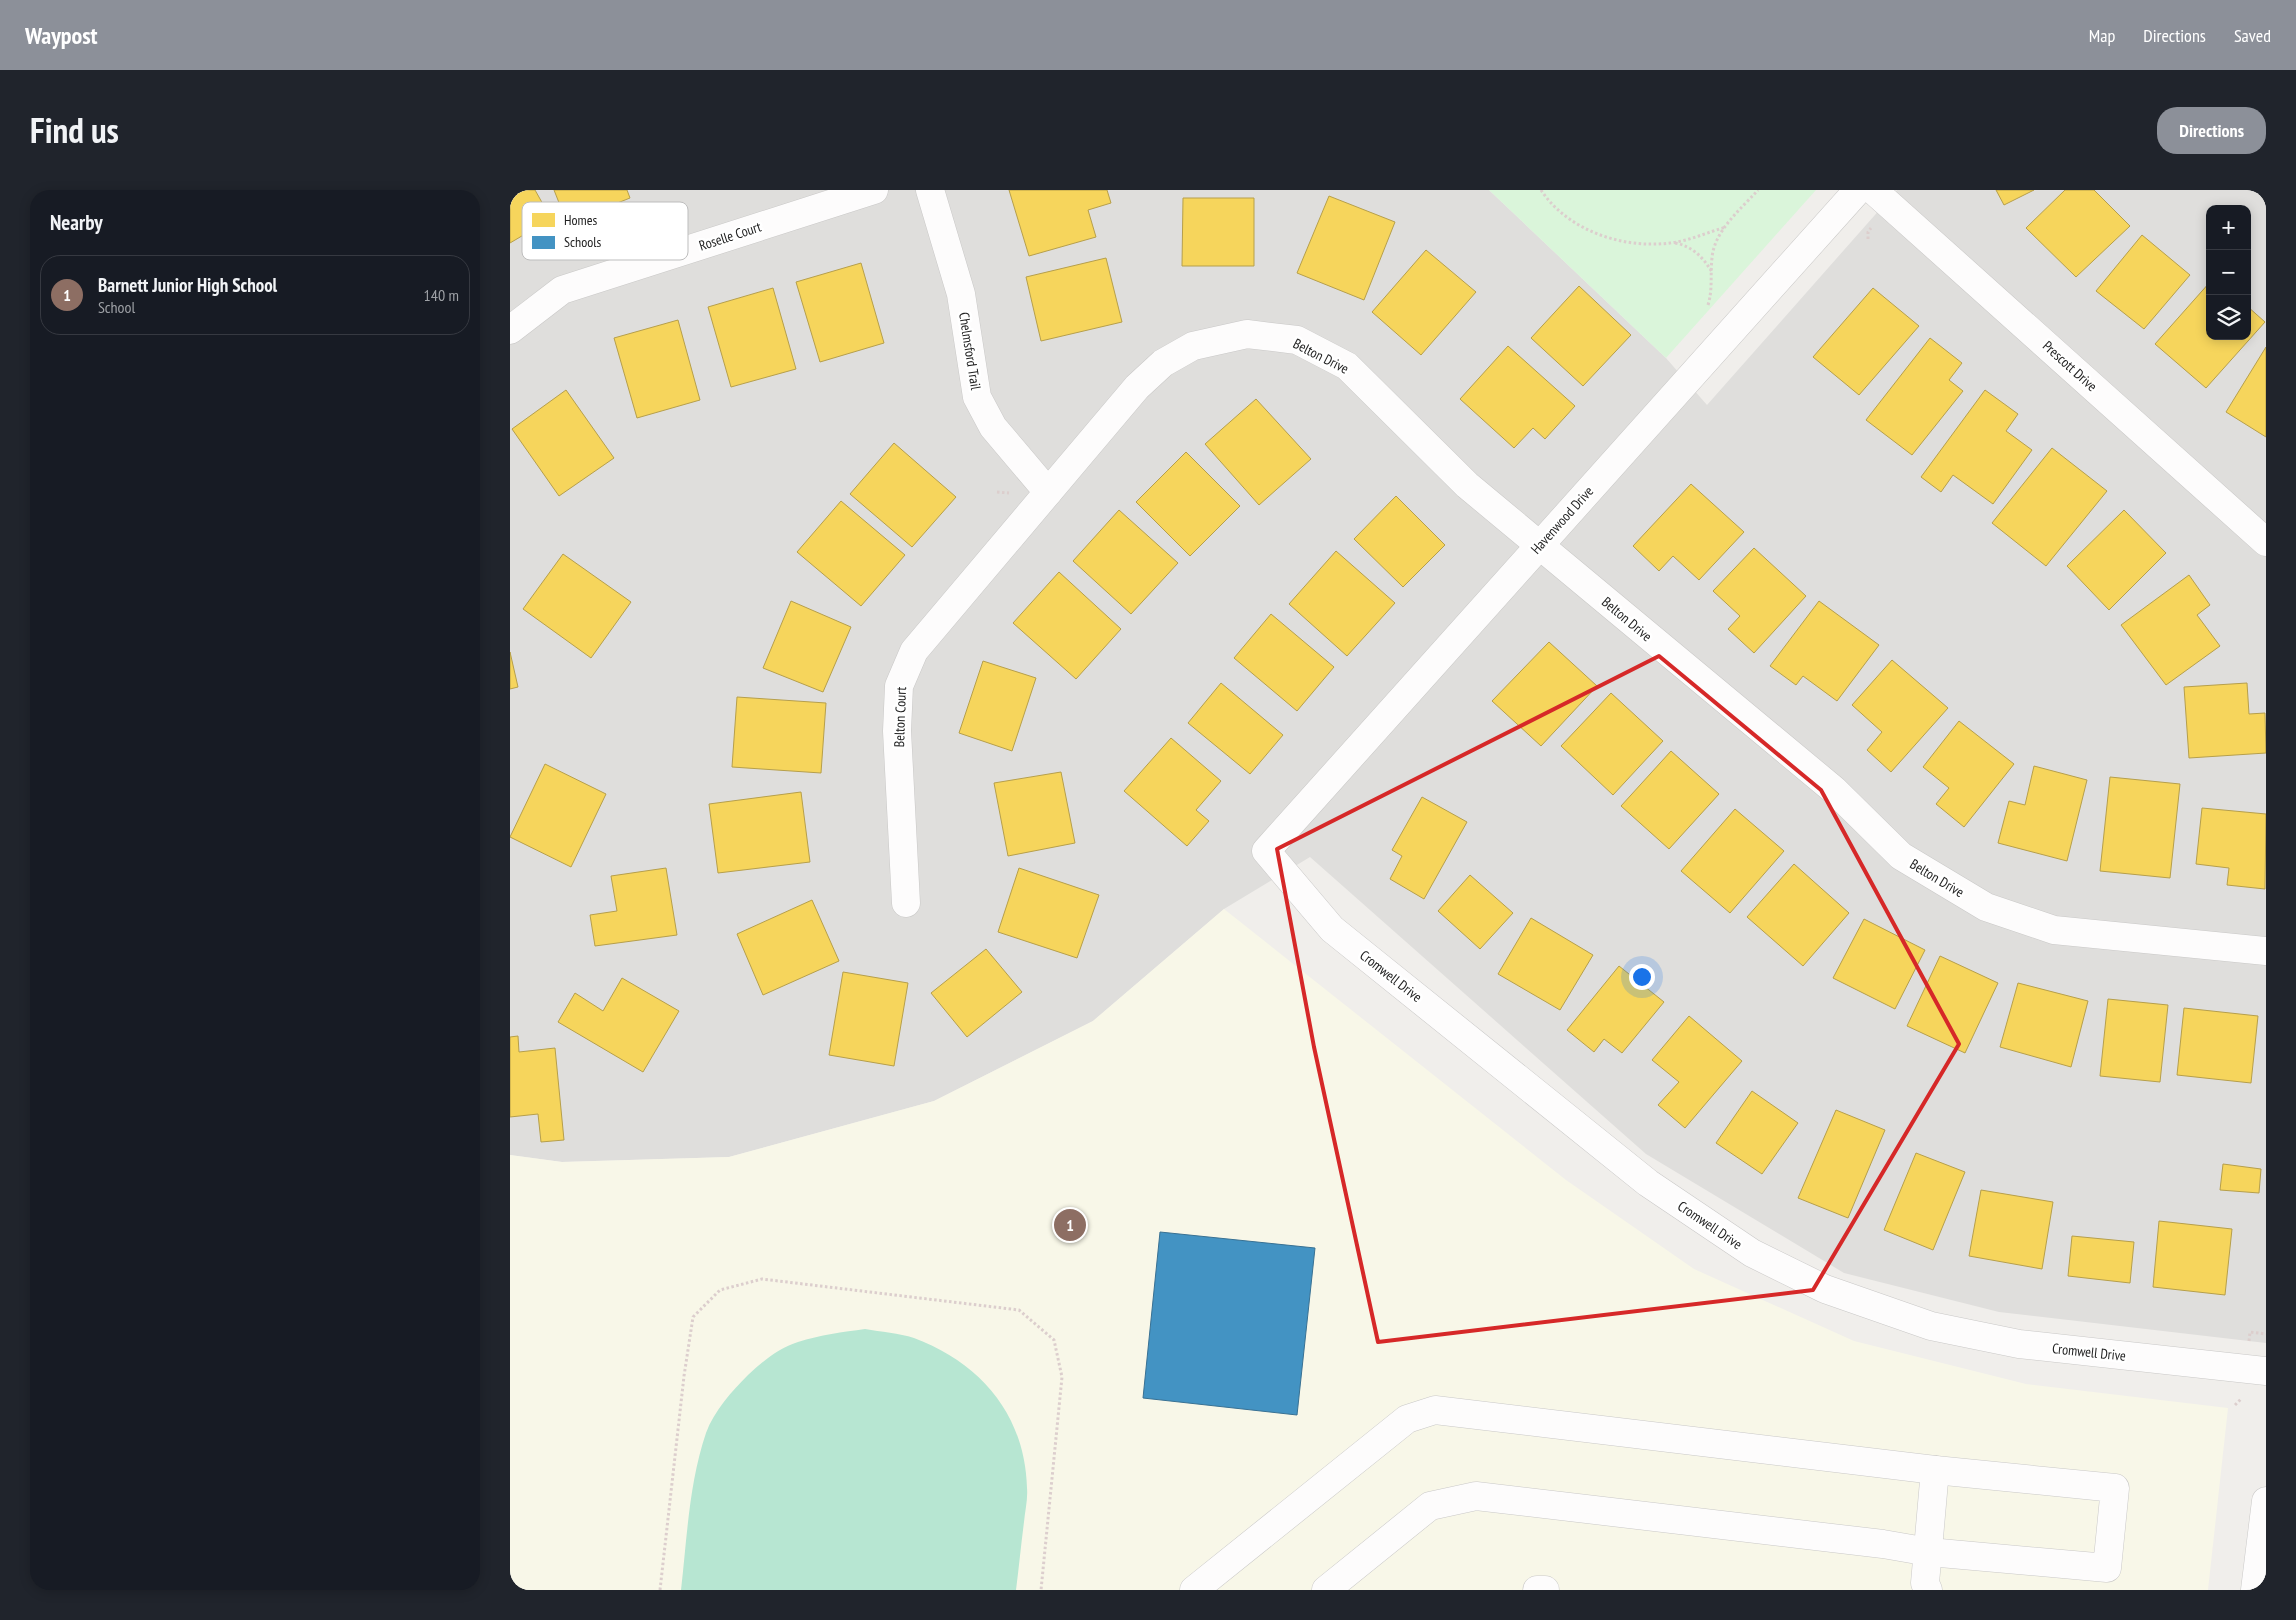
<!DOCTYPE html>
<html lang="en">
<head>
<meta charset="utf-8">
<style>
	:root { --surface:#171b24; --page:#20242c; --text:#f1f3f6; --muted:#9ea1a6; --line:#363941; --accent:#8c9099 }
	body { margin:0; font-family:"PT Sans Narrow",sans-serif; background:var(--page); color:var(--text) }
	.controls { position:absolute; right:15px; top:15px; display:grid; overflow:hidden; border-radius:10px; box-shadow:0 2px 12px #0003 }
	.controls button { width:45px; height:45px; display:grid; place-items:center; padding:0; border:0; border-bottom:1px solid var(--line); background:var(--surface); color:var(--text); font:25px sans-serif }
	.you { position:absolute; left:1131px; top:786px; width:18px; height:18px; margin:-12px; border:4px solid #fff; border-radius:50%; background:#1a73e8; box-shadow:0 0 0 8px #1a73e833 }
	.badge { display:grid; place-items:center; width:32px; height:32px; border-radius:50%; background:var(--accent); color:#fff; font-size:16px; font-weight:700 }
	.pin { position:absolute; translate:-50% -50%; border:2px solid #fff; box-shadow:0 1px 5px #0006 }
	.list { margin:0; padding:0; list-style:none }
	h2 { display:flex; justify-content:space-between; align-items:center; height:65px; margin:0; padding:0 20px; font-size:21px }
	h2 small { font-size:16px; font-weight:400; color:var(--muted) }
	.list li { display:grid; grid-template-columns:32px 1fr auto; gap:15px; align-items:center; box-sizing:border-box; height:80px; margin:0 10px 10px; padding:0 10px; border:1px solid var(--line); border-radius:20px }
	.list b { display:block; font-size:19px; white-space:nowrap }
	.list p { margin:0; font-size:16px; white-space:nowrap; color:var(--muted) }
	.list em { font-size:16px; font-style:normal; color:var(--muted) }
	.icon { flex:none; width:28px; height:28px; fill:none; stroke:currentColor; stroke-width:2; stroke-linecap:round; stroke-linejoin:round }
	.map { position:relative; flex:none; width:1756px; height:1400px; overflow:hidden; border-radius:20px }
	header { display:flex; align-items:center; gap:30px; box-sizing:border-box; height:70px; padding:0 25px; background:var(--accent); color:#fff }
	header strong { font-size:24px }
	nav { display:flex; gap:28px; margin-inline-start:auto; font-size:18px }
	.intro { display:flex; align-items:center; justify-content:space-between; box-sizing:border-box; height:120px; padding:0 30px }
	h1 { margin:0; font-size:35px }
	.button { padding:12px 22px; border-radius:20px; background:var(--accent); color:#fff; font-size:18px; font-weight:700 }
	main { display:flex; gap:30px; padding:0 30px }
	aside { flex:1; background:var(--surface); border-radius:20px; box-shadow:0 2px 12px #0003 }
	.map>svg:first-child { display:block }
</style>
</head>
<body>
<header>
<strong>Waypost</strong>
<nav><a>Map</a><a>Directions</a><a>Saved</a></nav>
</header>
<div class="intro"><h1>Find us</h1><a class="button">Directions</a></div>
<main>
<aside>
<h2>Nearby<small></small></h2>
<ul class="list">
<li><span class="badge" style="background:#8d6e63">1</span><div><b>Barnett Junior High School</b><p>School</p></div><em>140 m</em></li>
</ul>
</aside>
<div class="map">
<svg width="1756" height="1400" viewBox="0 0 1756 1400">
	<rect width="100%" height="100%" fill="#f0eeeb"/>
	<!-- residential -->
	<path fill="#dfdedc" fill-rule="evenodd" d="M0,0H979L1156,168L1197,215L1387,0H1756V1153L1489,1122L1334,1083L1136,964L800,667L714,719L583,831L424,911L219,967L52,972L0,965ZM1700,19H1737V146H1700Z"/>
	<!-- education -->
	<path fill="#f8f7e8" d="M714,719L1056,990L1184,1079L1344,1151L1516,1194L1718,1218L1698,1400H0V965L52,972L219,967L424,911L583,831Z"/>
	<!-- park -->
	<path fill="#daf5da" d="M979,0H1306L1156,168Z"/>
	<!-- pitch -->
	<path fill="#b7e6d2" d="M355,1139C371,1142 389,1143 404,1148C471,1173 515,1225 517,1298C518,1309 515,1321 514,1332C511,1355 509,1377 506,1400H171C177,1348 179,1293 196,1243C204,1221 222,1201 238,1185C253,1171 269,1158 288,1152C310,1145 333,1142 355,1139Z"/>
	<!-- homes -->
	<g fill="#f6d55c" stroke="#b69f4b">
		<path d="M0,0H25L34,16L14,27L22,40L0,53Z"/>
		<path d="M44,0H117L120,8L57,33Z"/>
		<path d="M499,0H597L601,13L578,20L586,47L519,66Z"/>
		<path d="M1486,0H1524L1494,15Z"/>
		<path d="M1555,0H1584L1620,36L1566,87L1516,38Z"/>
		<path d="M819,6L885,32L854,110L787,83Z"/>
		<path d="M673,8H744V76H672Z"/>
		<path d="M1632,45L1680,85L1634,139L1586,101Z"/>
		<path d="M916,60L966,102L911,165L862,122Z"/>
		<path d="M596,68L612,132L531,151L516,87Z"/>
		<path d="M351,73L374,153L310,172L286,92Z"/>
		<path d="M1700,92V146H1737V116L1755,132L1696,198L1645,154Z"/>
		<path d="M1069,96L1121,145L1073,196L1021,148Z"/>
		<path d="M263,98L286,179L221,197L198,117Z"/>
		<path d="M1363,98L1409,136L1349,205L1303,167Z"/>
		<path d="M168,130L190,210L127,228L104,148Z"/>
		<path d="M1420,148L1452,173L1439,190L1453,201L1402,265L1356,230Z"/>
		<path d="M998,156L1065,216L1035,249L1023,238L1004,258L950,209Z"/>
		<path d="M1756,157V247L1716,222Z"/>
		<path d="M56,200L104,268L49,306L2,239Z"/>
		<path d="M1475,200L1508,224L1496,241L1522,260L1483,314L1443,285L1431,302L1411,287Z"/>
		<path d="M746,209L801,269L749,315L695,254Z"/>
		<path d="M384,253L446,307L402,357L340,304Z"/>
		<path d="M1542,258L1597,301L1536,376L1482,333Z"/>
		<path d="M676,262L730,316L680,366L626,312Z"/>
		<path d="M1181,294L1234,342L1189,390L1163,366L1149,381L1123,356Z"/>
		<path d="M886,306L935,355L893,397L844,349Z"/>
		<path d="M331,311L395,365L351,416L287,362Z"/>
		<path d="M609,320L668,373L621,424L563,371Z"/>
		<path d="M1614,320L1656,363L1599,420L1557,376Z"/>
		<path d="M1244,358L1296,406L1244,463L1218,439L1230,426L1203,401Z"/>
		<path d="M826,361L885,413L837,466L779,414Z"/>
		<path d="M53,364L121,412L81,468L13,419Z"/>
		<path d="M549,382L611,439L566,489L503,433Z"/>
		<path d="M1679,385L1700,415L1687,425L1710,456L1656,495L1611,435Z"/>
		<path d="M281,411L341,437L313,502L253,478Z"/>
		<path d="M1309,411L1369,455L1327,511L1293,486L1286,495L1260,476Z"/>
		<path d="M761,424L824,477L787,521L724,468Z"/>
		<path d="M1039,452L1087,496L1031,556L982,511Z"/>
		<path d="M0,462L8,497L0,499Z"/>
		<path d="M1382,470L1438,518L1381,582L1357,560L1372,542L1342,515Z"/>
		<path d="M473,471L526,488L502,561L449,543Z"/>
		<path d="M711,493L773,545L740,584L678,533Z"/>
		<path d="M1737,493L1739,524L1755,523L1756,563L1679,568L1674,497Z"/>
		<path d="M1101,503L1153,551L1103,605L1051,556Z"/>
		<path d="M227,507L316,513L311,583L222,577Z"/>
		<path d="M1449,531L1504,574L1454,637L1426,614L1439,598L1413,577Z"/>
		<path d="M661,548L711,591L686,620L699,631L677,656L614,601Z"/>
		<path d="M1161,561L1209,604L1159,659L1111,616Z"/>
		<path d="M35,574L96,604L61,677L0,647Z"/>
		<path d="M1524,576L1577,590L1557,671L1488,653L1499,611L1515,615Z"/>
		<path d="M551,582L565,653L498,666L484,593Z"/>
		<path d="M1600,587L1670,594L1660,688L1590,681Z"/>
		<path d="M291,602L300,672L208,683L199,614Z"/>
		<path d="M912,607L957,632L914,709L880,689L892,666L882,660Z"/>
		<path d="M1692,618L1756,624L1755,699L1717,695L1719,678L1686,674Z"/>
		<path d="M1225,619L1274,661L1220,723L1171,681Z"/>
		<path d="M1284,674L1339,723L1293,776L1237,727Z"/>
		<path d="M156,678L167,745L85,756L80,725L107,721L101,686Z"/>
		<path d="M509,678L589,705L567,768L488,742Z"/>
		<path d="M960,685L1003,723L970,759L928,721Z"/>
		<path d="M302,710L329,771L253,805L227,744Z"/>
		<path d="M1021,728L1083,765L1050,820L988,784Z"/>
		<path d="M1354,729L1415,760L1385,819L1323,788Z"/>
		<path d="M476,759L512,802L457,847L421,803Z"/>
		<path d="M1430,766L1488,793L1455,863L1397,836Z"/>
		<path d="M1109,776L1154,812L1112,863L1094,849L1084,862L1057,840Z"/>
		<path d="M333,782L398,793L384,876L319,865Z"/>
		<path d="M112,788L169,821L133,882L48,832L65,803L93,821Z"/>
		<path d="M1508,793L1578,811L1561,877L1490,857Z"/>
		<path d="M1598,809L1658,815L1650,892L1590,886Z"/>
		<path d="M1674,818L1748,826L1741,893L1667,885Z"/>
		<path d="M1179,826L1232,871L1175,938L1148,915L1169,892L1142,870Z"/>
		<path d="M8,846L9,862L45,858L54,950L31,952L28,924L0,927V847Z"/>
		<path d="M1242,901L1288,933L1252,984L1206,953Z"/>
		<path d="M1326,920L1375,940L1338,1028L1288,1008Z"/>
		<path d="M1406,963L1455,982L1423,1060L1374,1040Z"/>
		<path d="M1713,974L1751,979L1749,1003L1710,1000Z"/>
		<path d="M1471,1000L1543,1012L1532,1079L1459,1066Z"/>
		<path d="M1649,1031L1722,1039L1715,1105L1643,1097Z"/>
		<path d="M1562,1046L1624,1052L1620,1093L1558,1086Z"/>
	</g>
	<!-- schools -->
	<path fill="#4393c3" stroke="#397193" d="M650,1042L805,1058L787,1225L633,1208Z"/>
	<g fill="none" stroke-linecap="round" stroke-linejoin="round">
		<!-- minor casing -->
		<g stroke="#c9c8c7" stroke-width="29">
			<g id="minor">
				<path d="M420,0L451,104L467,207L483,237L538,302"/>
				<path d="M1348,0L756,661L822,739L1138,993L1242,1063L1315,1099L1421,1136L1509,1154L1756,1181"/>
				<path d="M1363,0L1756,352"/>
				<path d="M0,140L52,100L364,0"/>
				<path d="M396,713L387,541L389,496L404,461L627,197L653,173L683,156L737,144L787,150L837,176L957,295L1324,600L1391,666L1476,717L1544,740L1756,761"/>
				<path d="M684,1400L897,1229L925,1220L1425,1280L1605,1298L1597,1378L1419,1362L1373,1354L966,1306L920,1316L816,1400"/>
				<path d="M1027,1400H1035"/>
				<path d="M1418,1400L1415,1393L1425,1280"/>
				<path d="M1745,1400L1756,1311"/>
			</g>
		</g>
		<!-- path -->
		<g stroke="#dccecd" stroke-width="3" stroke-dasharray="2.5 2.5" stroke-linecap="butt">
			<path d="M1031,0C1058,41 1113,59 1160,53C1179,51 1198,42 1216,37"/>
			<path d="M1358,49V42L1361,38"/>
			<path d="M1165,53C1182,56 1193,67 1202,82"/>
			<path d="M1198,115C1203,99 1200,85 1202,68C1204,41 1231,19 1248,0"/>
			<path d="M487,302L499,303"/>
			<path d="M1739,1151L1740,1142L1756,1144"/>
			<path d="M1725,1215L1731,1209"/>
			<path d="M150,1400L174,1186L183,1127L210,1100L252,1089L509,1120L544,1150L552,1187L531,1400"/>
		</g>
		<!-- minor -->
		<use href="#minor" stroke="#fdfcfc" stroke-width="28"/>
	</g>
	<!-- marked area -->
	<path fill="none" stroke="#d62828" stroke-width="4" stroke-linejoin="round" d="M1149,466L1311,600L1449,854L1303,1100L868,1152L804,857L767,659Z"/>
	<g text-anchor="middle" stroke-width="5" stroke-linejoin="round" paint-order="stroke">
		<!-- street labels -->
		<g font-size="14" fill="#222" stroke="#fff">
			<text transform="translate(220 46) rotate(-18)" y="5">Roselle Court</text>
			<text transform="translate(460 161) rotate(81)" y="5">Chelmsford Trail</text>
			<text transform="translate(811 166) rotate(27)" y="5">Belton Drive</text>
			<text transform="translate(1560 176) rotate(42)" y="5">Prescott Drive</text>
			<text transform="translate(1052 330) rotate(-48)" y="5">Havenwood Drive</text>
			<text transform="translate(1117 429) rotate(40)" y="5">Belton Drive</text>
			<text transform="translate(390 527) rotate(-88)" y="5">Belton Court</text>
			<text transform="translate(1427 688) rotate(31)" y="5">Belton Drive</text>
			<text transform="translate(881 786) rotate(38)" y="5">Cromwell Drive</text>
			<text transform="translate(1200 1035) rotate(34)" y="5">Cromwell Drive</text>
			<text transform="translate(1579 1162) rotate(6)" y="5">Cromwell Drive</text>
		</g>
	</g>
	<!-- legend -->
	<rect x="12" y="12" width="166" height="58" rx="8" fill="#fff" stroke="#bdbdbd" stroke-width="1"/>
	<rect x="22" y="23" width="23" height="14" fill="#f6d55c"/>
	<rect x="22" y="46" width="23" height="13" fill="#4393c3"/>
	<g font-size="14" fill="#222">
		<text x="54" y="35">Homes</text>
		<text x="54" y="57">Schools</text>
	</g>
</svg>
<div class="controls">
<button>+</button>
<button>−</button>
<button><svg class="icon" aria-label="layers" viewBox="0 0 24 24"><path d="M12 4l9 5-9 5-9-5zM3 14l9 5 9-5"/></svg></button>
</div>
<div class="you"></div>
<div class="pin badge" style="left:560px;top:1035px;background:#8d6e63">1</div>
</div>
</main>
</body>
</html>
